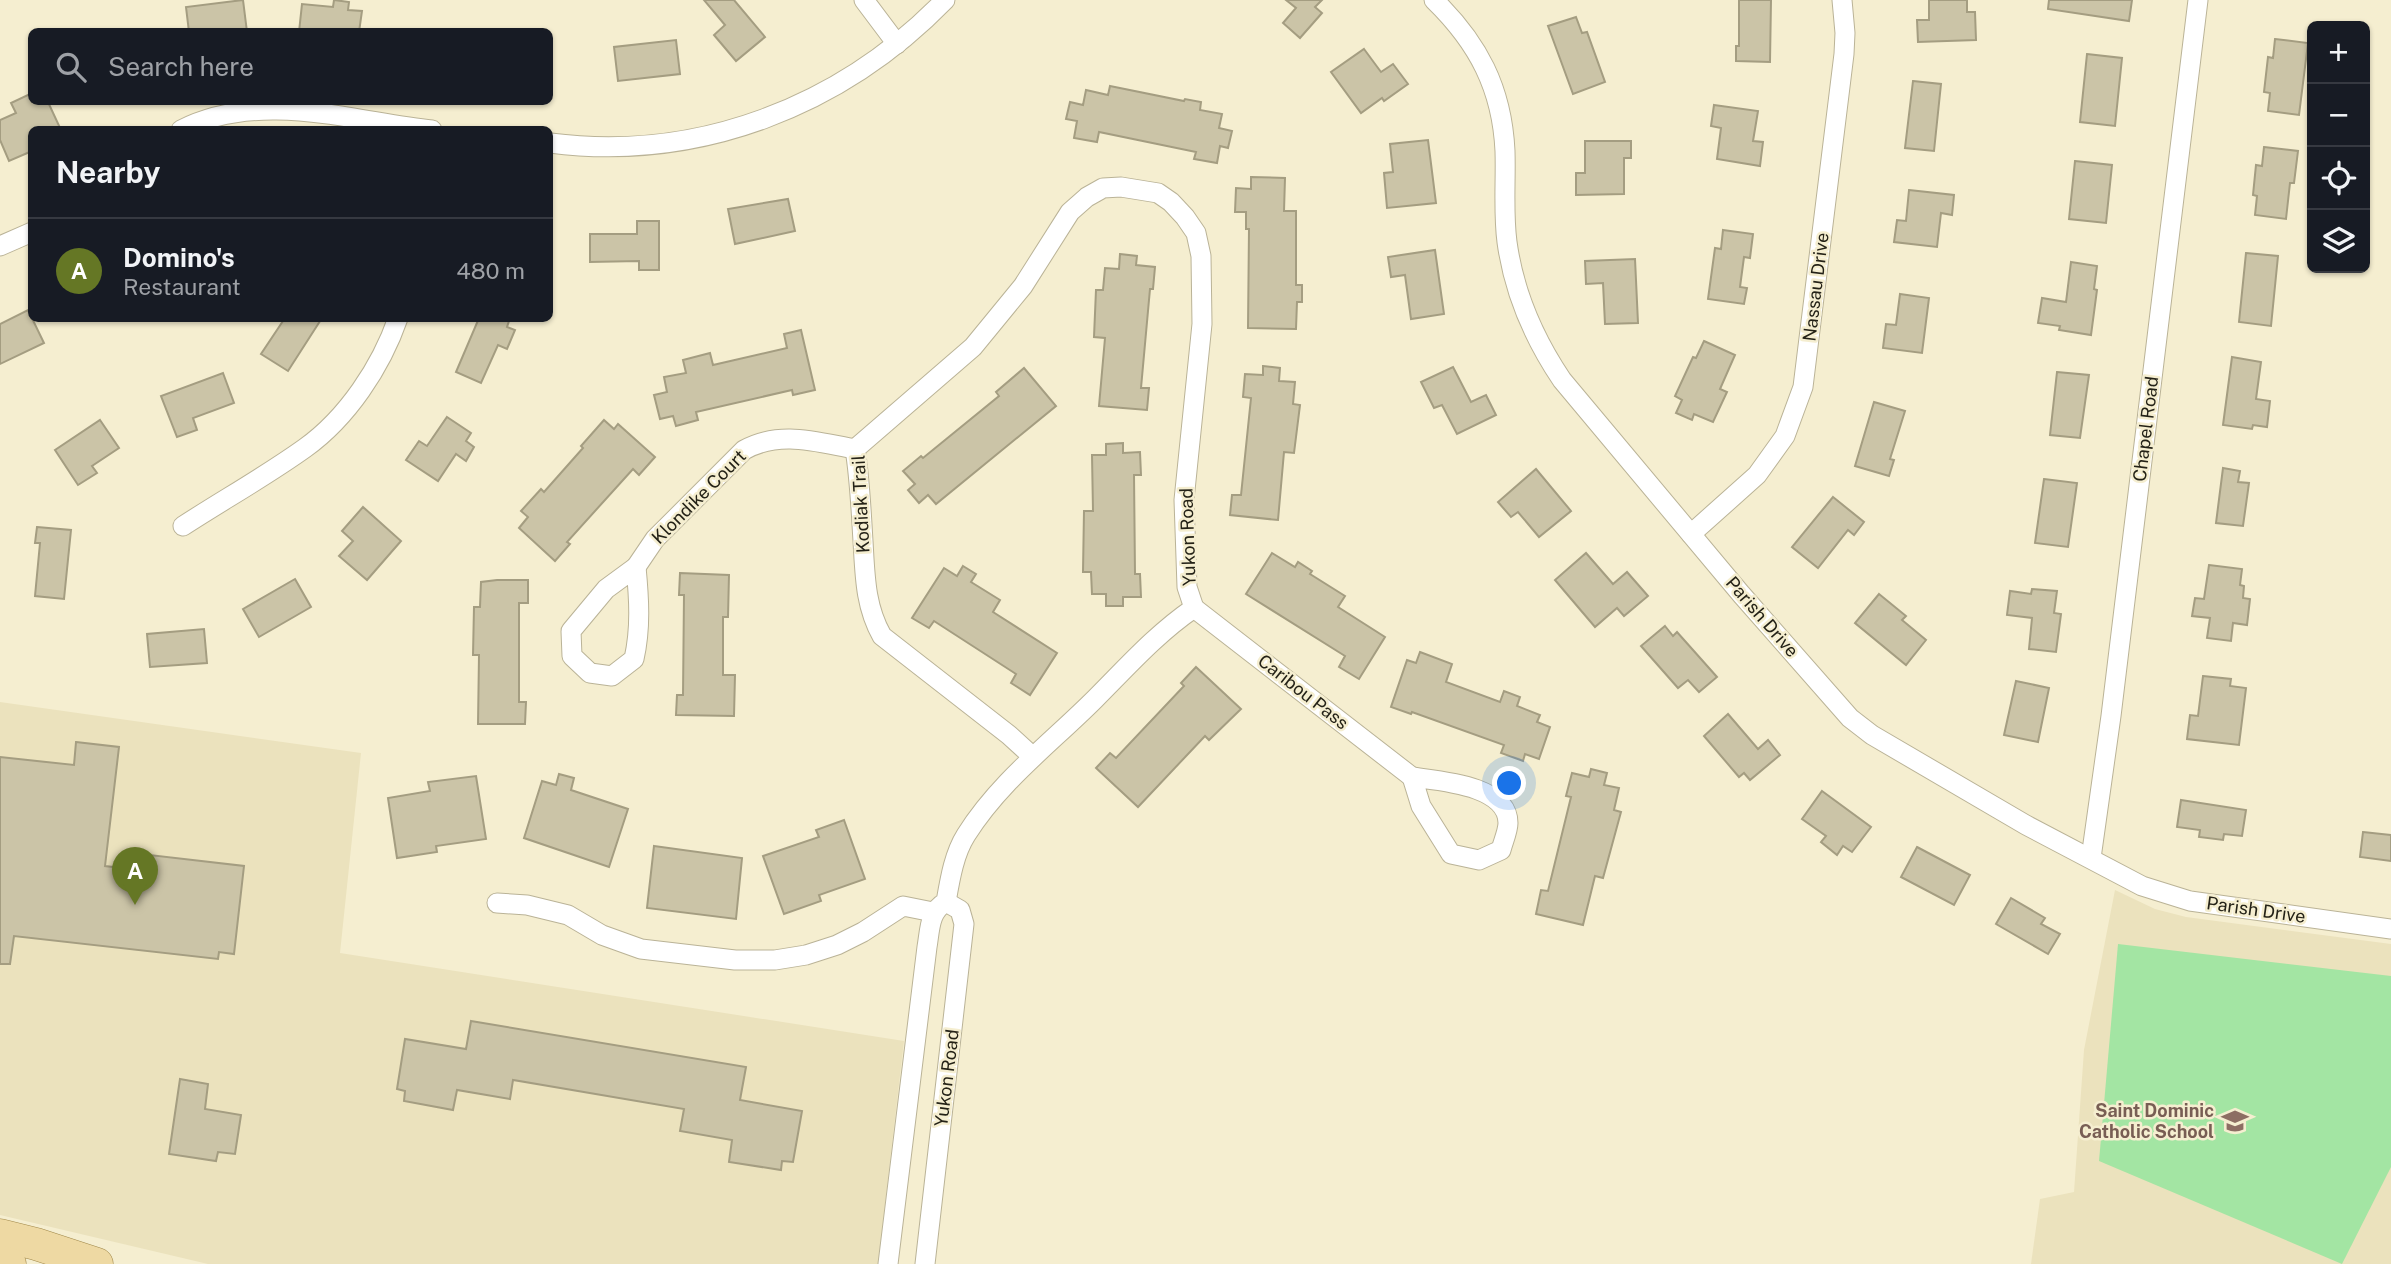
<!DOCTYPE html>
<html lang="en">
<head>
<meta charset="utf-8">
<style>
	:root { --surface:#171b24; --page:#20242c; --text:#f1f3f6; --muted:#9ea1a6; --line:#363941; --accent:#657725 }
	body { margin:0; font-family:"Public Sans",sans-serif; background:var(--page); color:var(--text) }
	.controls { position:absolute; right:21px; top:21px; display:grid; overflow:hidden; border-radius:10px; box-shadow:0 2px 5px #0004 }
	.controls button { width:63px; height:63px; display:grid; place-items:center; padding:0; border:0; border-bottom:2px solid var(--line); background:var(--surface); color:var(--text); font:35px sans-serif }
	.you { position:absolute; left:1510px; top:784px; width:24px; height:24px; margin:-18px; border:5px solid #fff; border-radius:50%; background:#1a73e8; box-shadow:0 0 0 10px #1a73e833 }
	.badge { display:grid; place-items:center; width:46px; height:46px; border-radius:50%; background:var(--accent); color:#fff; font-size:23px; font-weight:700 }
	.pin { position:absolute; translate:-50% -58px; filter:drop-shadow(0 2px 4px #0008) }
	.pin::after { content:''; position:absolute; top:37px; width:24px; height:21px; background:inherit; clip-path:polygon(0 0,100% 0,50% 100%) }
	.list { margin:0; padding:0; list-style:none }
	h2 { display:flex; justify-content:space-between; align-items:center; height:91px; margin:0; padding:0 28px; font-size:30px }
	h2 small { font-size:23px; font-weight:400; color:var(--muted) }
	.list li { display:grid; grid-template-columns:46px 1fr auto; gap:21px; align-items:center; box-sizing:border-box; height:105px; padding:0 28px; border-top:2px solid var(--line) }
	.list b { display:block; font-size:26px; white-space:nowrap }
	.list p { margin:0; font-size:23px; white-space:nowrap; color:var(--muted) }
	.list em { font-size:23px; font-style:normal; color:var(--muted) }
	.icon { flex:none; width:38px; height:38px; fill:none; stroke:currentColor; stroke-width:2; stroke-linecap:round; stroke-linejoin:round }
	.map { position:relative; flex:none; width:2391px; height:1264px; overflow:hidden }
	.search { position:absolute; background:var(--surface); box-shadow:0 2px 5px #0004; left:28px; top:28px; width:525px; height:77px; display:flex; align-items:center; gap:18px; box-sizing:border-box; padding:0 24px; border-radius:10px; color:var(--muted); font-size:26px }
	.panel { position:absolute; background:var(--surface); box-shadow:0 2px 5px #0004; left:28px; top:126px; width:525px; height:196px; border-radius:10px }
	.map>svg:first-child { display:block }
</style>
</head>
<body>
<div class="map">
<svg width="2391" height="1264" viewBox="0 0 2391 1264">
	<rect width="100%" height="100%" fill="#f5eed0"/>
	<!-- built -->
	<g fill="#ebe2bd">
		<path d="M0,702L361,753L340,953L904,1041L878,1264H208L0,1215Z"/>
		<path d="M2115,890L2155,909L2186,917L2391,944V1264H2031L2040,1199L2074,1192L2084,1050Z"/>
	</g>
	<!-- green -->
	<path fill="#a3e5a3" d="M2118,944L2391,976V1167L2342,1264L2099,1161Z"/>
	<!-- building -->
	<g fill="#cbc4a7" stroke="#a49d81" stroke-width="2">
		<path d="M243,0L247,32H189L186,7Z"/>
		<path d="M334,0L349,2L348,10L362,11L359,32H299L302,4L333,7Z"/>
		<path d="M704,0H734L765,37L736,61L714,35L725,25Z"/>
		<path d="M1286,0H1322L1315,7L1322,13L1300,38L1283,23L1296,8Z"/>
		<path d="M1739,0H1771L1770,62L1736,61V46H1739Z"/>
		<path d="M1929,0H1967V12H1975L1976,40L1918,42L1917,20H1929Z"/>
		<path d="M2049,0H2132L2129,21L2048,9Z"/>
		<path d="M1576,17L1582,33L1587,32L1605,82L1573,94L1548,26Z"/>
		<path d="M2275,39L2308,43L2299,115L2268,111L2270,93L2264,92L2268,57L2273,58Z"/>
		<path d="M676,40L680,74L618,81L614,47Z"/>
		<path d="M1364,49L1381,72L1393,64L1408,84L1384,101L1382,98L1361,113L1331,72Z"/>
		<path d="M2087,54L2122,58L2115,126L2080,122Z"/>
		<path d="M1913,81L1941,84L1934,151L1905,148Z"/>
		<path d="M1110,86L1184,101L1185,99L1201,102L1200,110L1222,114L1219,128L1232,131L1228,148L1220,146L1217,163L1194,159L1196,152L1099,132L1097,142L1074,138L1077,121L1066,119L1070,102L1083,105L1086,90L1108,95Z"/>
		<path d="M32,93V102H48L61,130H32V151L9,161L0,140V120L16,113L11,103Z"/>
		<path d="M1714,105L1758,111L1753,141L1763,142L1760,166L1717,159L1721,128L1711,126Z"/>
		<path d="M1428,140L1436,203L1387,208L1384,173L1393,172L1390,144Z"/>
		<path d="M1585,141H1631V158H1624V194L1576,195V173H1585Z"/>
		<path d="M2264,147L2298,151L2294,183H2290L2286,219L2255,215L2257,196L2253,195L2256,165L2262,166Z"/>
		<path d="M2075,161L2112,165L2106,223L2069,219Z"/>
		<path d="M1251,177L1285,178L1284,211H1296V285H1302V302H1297L1296,329L1248,328L1249,229H1246V212H1235L1236,188L1251,189Z"/>
		<path d="M1909,190L1954,195L1952,215L1941,213L1937,247L1894,242L1897,220L1906,221Z"/>
		<path d="M788,199L795,231L735,244L728,209Z"/>
		<path d="M637,221H659V270H639V261L590,262V234H637Z"/>
		<path d="M1723,230L1753,234L1750,258L1744,257L1740,287L1747,288L1744,304L1708,299L1715,248L1721,249Z"/>
		<path d="M1435,250L1444,314L1411,319L1405,275L1391,277L1388,257Z"/>
		<path d="M2246,253L2278,256L2271,326L2239,322Z"/>
		<path d="M1120,254L1137,256L1136,265L1155,267L1153,289H1150L1141,388H1149L1147,410L1099,406L1105,338L1094,337L1096,290H1103L1105,268L1119,269Z"/>
		<path d="M1635,259L1638,323L1605,324L1603,283L1586,284L1585,261Z"/>
		<path d="M2071,262L2097,266L2094,289L2097,290L2091,335L2059,330L2060,326L2038,323L2042,298L2066,302Z"/>
		<path d="M1900,294L1929,298L1922,353L1883,348L1886,324L1896,325Z"/>
		<path d="M28,310L44,343L0,364V324Z"/>
		<path d="M285,318H322L288,371L261,354Z"/>
		<path d="M479,318H510L507,327L515,330L507,349L498,345L481,383L456,372Z"/>
		<path d="M801,330L815,390L793,395L792,390L696,412L698,420L676,426L673,416L660,419L654,395L667,392L664,377L686,373L683,360L710,353L713,365L787,348L784,334Z"/>
		<path d="M1704,341L1735,355L1720,389L1727,392L1713,422L1694,414L1692,420L1676,413L1682,400L1675,396L1693,357L1696,358Z"/>
		<path d="M2232,357L2261,362L2256,399L2270,401L2267,427L2253,425L2252,429L2223,425Z"/>
		<path d="M1263,366L1280,368L1279,381L1295,382L1293,404L1300,405L1294,453L1284,452L1278,520L1230,515L1232,495H1241L1251,398L1243,397L1245,374L1263,375Z"/>
		<path d="M1453,367L1471,402L1486,395L1496,415L1457,434L1442,405L1434,408L1421,382Z"/>
		<path d="M1024,368L1056,406L936,504L928,495L919,503L908,490L915,484L903,471L921,456L923,458L999,396L996,392Z"/>
		<path d="M2057,372L2089,375L2080,438L2050,435Z"/>
		<path d="M223,373L234,403L193,418L197,430L177,437L161,396Z"/>
		<path d="M1874,402L1905,411L1890,459L1894,460L1889,476L1855,466Z"/>
		<path d="M447,417L471,433L466,441L474,447L466,461L456,454L438,481L406,460L419,441L427,446Z"/>
		<path d="M100,420L119,448L92,466L97,473L78,485L55,450Z"/>
		<path d="M604,420L614,429L618,424L655,457L639,475L633,469L567,542L570,544L555,561L519,528L528,517L521,511L541,489L544,492L583,448L581,446Z"/>
		<path d="M1123,443V453L1140,452L1141,475H1134L1135,574H1140L1141,597H1123V606H1106V594H1092L1091,572H1083L1084,511H1093L1092,455H1106V444Z"/>
		<path d="M2223,468L2240,471L2238,482L2249,483L2243,526L2216,523Z"/>
		<path d="M1536,469L1571,511L1539,537L1518,512L1511,517L1498,502Z"/>
		<path d="M2044,479L2077,483L2068,547L2035,543Z"/>
		<path d="M1833,497L1864,522L1854,535L1848,530L1818,568L1792,547Z"/>
		<path d="M363,507L401,541L367,580L339,556L353,541L342,531Z"/>
		<path d="M37,527L71,530L64,599L35,596L40,543H35Z"/>
		<path d="M1272,553L1295,567L1298,562L1312,571L1310,574L1345,596L1338,607L1385,637L1359,679L1339,667L1345,656L1246,594Z"/>
		<path d="M1586,553L1613,584L1627,572L1648,596L1624,616L1617,608L1595,627L1555,580Z"/>
		<path d="M2209,565L2242,569L2240,585L2244,586L2243,598L2250,599L2247,625L2233,623L2231,641L2207,638L2210,618L2192,616L2195,598L2204,599Z"/>
		<path d="M963,566L976,574L971,582L1000,600L993,612L1057,653L1030,695L1011,683L1016,674L934,621L929,628L912,618L944,568L957,576Z"/>
		<path d="M680,573L729,575L728,617H723V675H735L734,716L676,715L677,695H683L684,595H679Z"/>
		<path d="M295,579L311,607L259,637L243,609Z"/>
		<path d="M497,580H528V603H519V702H526L525,724H478L479,655H473L474,607H480L481,582Z"/>
		<path d="M2032,589L2057,591L2054,613L2061,614L2056,652L2029,649L2032,618L2007,615L2010,591L2031,594Z"/>
		<path d="M1879,594L1906,616L1902,620L1926,640L1906,665L1855,623Z"/>
		<path d="M1665,626L1673,636L1677,632L1717,677L1699,692L1688,680L1678,688L1641,646Z"/>
		<path d="M204,629L207,663L150,667L147,634Z"/>
		<path d="M1420,652L1452,664L1446,682L1500,702L1504,691L1520,697L1517,706L1540,715L1537,722L1550,727L1539,759L1525,754L1523,761L1501,753L1504,745L1412,712L1411,714L1391,707L1407,660L1416,663Z"/>
		<path d="M1196,667L1241,709L1209,740L1205,736L1138,807L1096,768L1110,753L1116,758L1184,686L1181,683Z"/>
		<path d="M2203,676L2231,679L2230,686L2246,688L2239,745L2187,739L2190,715L2198,716Z"/>
		<path d="M2016,681L2049,688L2038,742L2004,735Z"/>
		<path d="M1728,714L1758,749L1768,740L1780,755L1750,780L1744,773L1739,777L1704,736Z"/>
		<path d="M76,742L119,747L105,866L148,871L150,855L244,866L234,954L219,952L218,959L14,936L10,964H0V757L74,765Z"/>
		<path d="M1591,769L1607,773L1604,785L1619,788L1614,810L1621,812L1603,878L1595,876L1583,925L1536,914L1541,890L1548,891L1571,797L1566,796L1572,773L1589,777Z"/>
		<path d="M559,774L574,778L571,790L628,809L609,867L524,838L542,781L556,785Z"/>
		<path d="M476,776L486,839L436,846L437,852L397,858L388,798L430,791L428,782Z"/>
		<path d="M1822,791L1871,827L1852,852L1843,846L1837,855L1821,842L1826,836L1802,819Z"/>
		<path d="M2181,800L2246,810L2242,836L2224,834L2223,840L2199,837L2200,830L2177,827Z"/>
		<path d="M844,820L865,879L819,895L821,901L784,914L763,856L819,837L816,830Z"/>
		<path d="M2363,832L2391,835V861L2360,857Z"/>
		<path d="M654,846L742,858L736,919L647,908Z"/>
		<path d="M1917,847L1970,875L1954,905L1901,877Z"/>
		<path d="M2011,898L2045,918L2041,924L2060,934L2048,954L1996,924Z"/>
		<path d="M471,1021L746,1067L740,1100L802,1111L793,1162L782,1161L781,1170L729,1162L732,1140L680,1131L684,1109L513,1080L510,1099L457,1090L453,1110L404,1101L405,1091L397,1089L405,1039L466,1049Z"/>
		<path d="M180,1079L208,1084L205,1109L241,1115L235,1154L218,1152L216,1161L169,1154Z"/>
	</g>
	<g fill="none" stroke-linecap="round" stroke-linejoin="round">
		<!-- minor casing -->
		<g stroke="#bab397" stroke-width="21">
			<g id="minor">
				<path d="M864,0L897,44"/>
				<path d="M1434,0C1478,43 1502,88 1505,151C1506,181 1503,212 1507,242C1514,293 1533,337 1562,380L1741,594L1850,718L1872,735L2026,825L2142,886L2190,901L2391,929"/>
				<path d="M181,130C259,90 351,121 432,130"/>
				<path d="M550,143C698,162 841,107 945,0"/>
				<path d="M0,246L32,232"/>
				<path d="M855,449L973,347L1023,286L1070,212L1087,197L1103,188L1121,187L1158,193L1171,202L1185,217L1196,233L1201,256L1202,324L1184,500L1187,587L1194,608"/>
				<path d="M855,449C860,480 861,510 863,541C865,575 865,606 882,636L1009,735L1032,756"/>
				<path d="M183,526C223,500 266,476 305,448C347,418 381,367 398,318"/>
				<path d="M1691,534L1757,475L1785,436L1803,387L1844,54L1845,33L1842,0"/>
				<path d="M636,567C639,598 641,628 634,659L612,676L590,673L572,656L571,631L606,589Z"/>
				<path d="M636,567L655,539L744,450C780,430 816,442 855,449"/>
				<path d="M1194,608L1412,777"/>
				<path d="M1412,777C1439,781 1508,785 1508,823C1508,831 1503,842 1501,850L1479,860L1451,854L1421,806Z"/>
				<path d="M2091,858L2111,716L2198,0"/>
				<path d="M497,903L527,905L568,915L602,935L641,949L735,960H775L806,955L837,945L863,932L903,906L933,912"/>
				<path d="M888,1264L927,947C930,930 929,911 946,902C950,879 954,854 966,835C1000,781 1051,743 1095,699C1127,667 1156,634 1194,608"/>
				<path d="M925,1264L964,924L960,910L946,902"/>
			</g>
		</g>
		<!-- primary casing -->
		<g stroke="#a0884a" stroke-width="33">
			<g id="primary">
				<path d="M0,1235L36,1244L97,1264"/>
				<path d="M0,1262L10,1264"/>
			</g>
		</g>
		<!-- minor -->
		<use href="#minor" stroke="#fff" stroke-width="19"/>
		<!-- primary -->
		<use href="#primary" stroke="#eed9a3" stroke-width="32"/>
	</g>
	<!-- icons -->
	<defs>
		<g id="school-bare" transform="scale(2.1)"><path d="M0-5L7-2L0 1L-7-2ZM-4 1L0 2.5L4 1V4Q0 6-4 4Z" fill="#8d6e63" stroke="#f5eed0" stroke-width="2.5" paint-order="stroke"/></g>
	</defs>
	<g fill-rule="evenodd">
		<use href="#school-bare" x="2235" y="1121"/>
	</g>
	<g text-anchor="middle" stroke-width="5" stroke-linejoin="round" paint-order="stroke">
		<!-- street labels -->
		<g font-size="18" fill="#242217" stroke="#f5eed0">
			<text transform="translate(1816 287) rotate(-83)" y="6">Nassau Drive</text>
			<text transform="translate(2146 429) rotate(-83)" y="6">Chapel Road</text>
			<text transform="translate(699 497) rotate(-45)" y="6">Klondike Court</text>
			<text transform="translate(861 504) rotate(-93)" y="6">Kodiak Trail</text>
			<text transform="translate(1188 537) rotate(-92)" y="6">Yukon Road</text>
			<text transform="translate(1762 617) rotate(49)" y="6">Parish Drive</text>
			<text transform="translate(1303 692) rotate(38)" y="6">Caribou Pass</text>
			<text transform="translate(2256 910) rotate(8)" y="6">Parish Drive</text>
			<text transform="translate(947 1078) rotate(-83)" y="6">Yukon Road</text>
		</g>
		<!-- education labels -->
		<g font-size="18" font-weight="bold" fill="#785e54" stroke="#f5eed0" text-anchor="end">
			<text x="2214" y="1117">Saint Dominic<tspan x="2214" dy="21">Catholic School</tspan></text>
		</g>
	</g>
</svg>
<div class="controls">
<button>+</button>
<button>−</button>
<button><svg class="icon" aria-label="locate" viewBox="0 0 24 24"><circle cx="12" cy="12" r="6"/><path d="M12 2v4M12 18v4M2 12h4M18 12h4"/></svg></button>
<button><svg class="icon" aria-label="layers" viewBox="0 0 24 24"><path d="M12 4l9 5-9 5-9-5zM3 14l9 5 9-5"/></svg></button>
</div>
<div class="you"></div>
<div class="pin badge" style="left:135px;top:905px">A</div>
<div class="search"><svg class="icon" aria-label="search" viewBox="0 0 24 24"><circle cx="10" cy="10" r="6"/><path d="M15 15l6 6"/></svg>Search here</div>
<section class="panel">
<h2>Nearby<small></small></h2>
<ul class="list">
<li><span class="badge">A</span><div><b>Domino's</b><p>Restaurant</p></div><em>480 m</em></li>
</ul>
</section>
</div>
</body>
</html>
